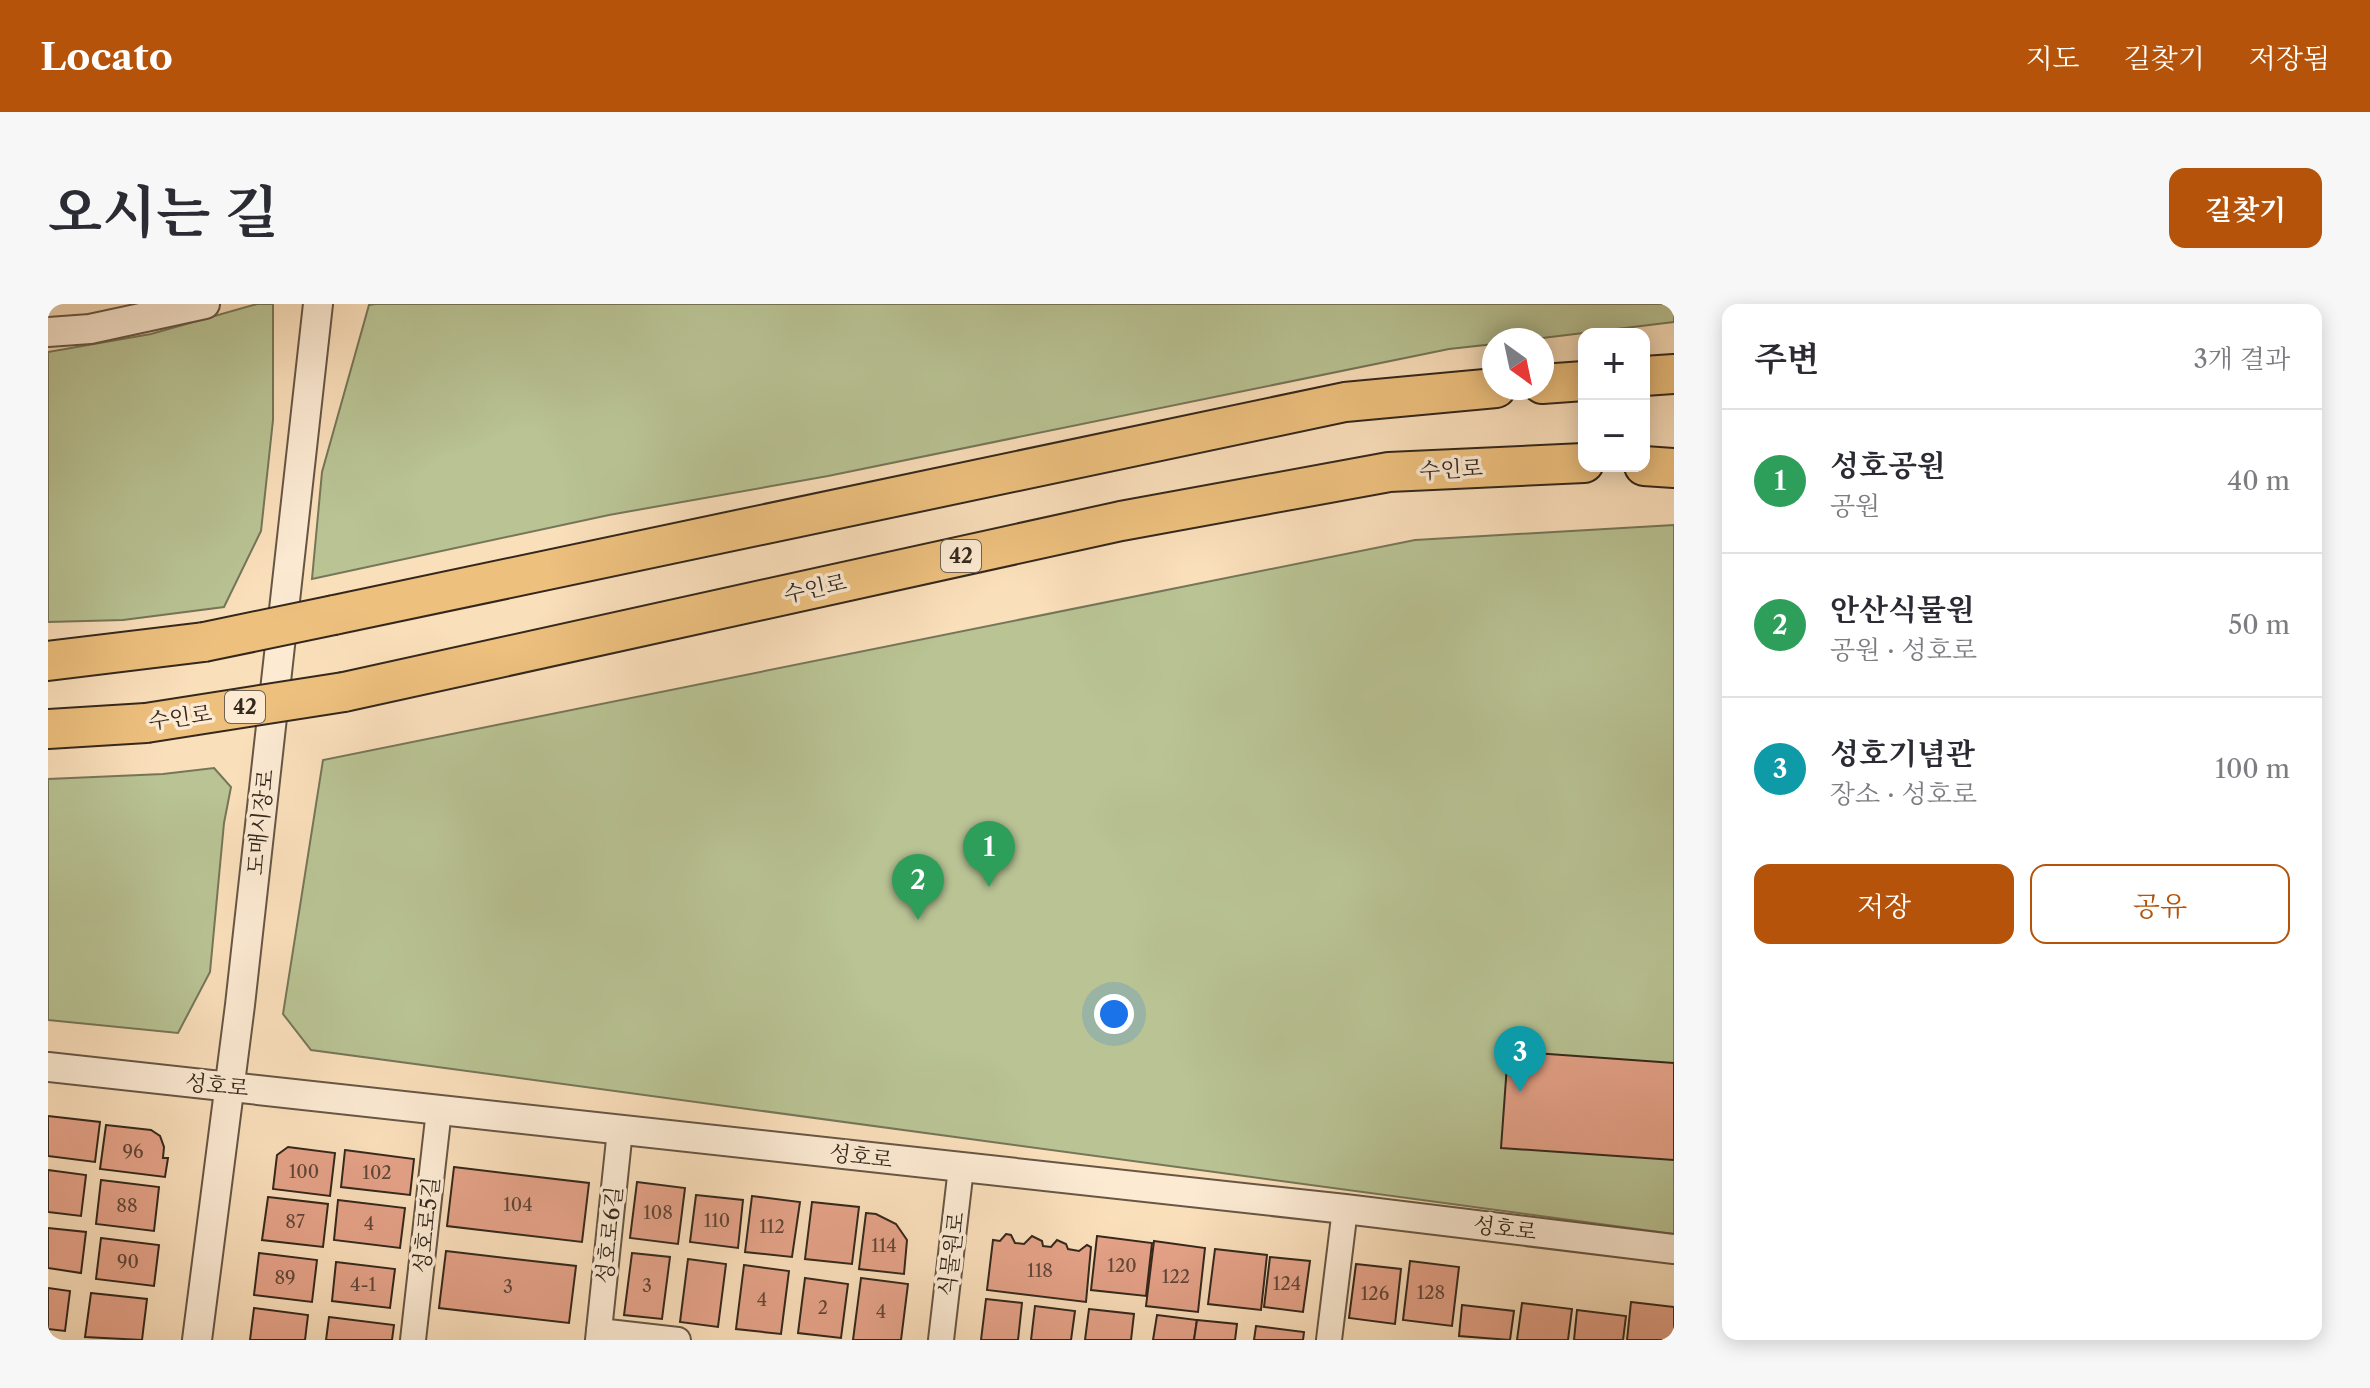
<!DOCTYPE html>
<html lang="ko">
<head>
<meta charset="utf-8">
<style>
	:root { --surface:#fff; --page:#f7f7f7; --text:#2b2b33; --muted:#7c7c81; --line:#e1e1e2; --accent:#b45309 }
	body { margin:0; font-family:"Libre Caslon Text","Noto Serif KR",serif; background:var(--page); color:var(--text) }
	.controls { position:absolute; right:24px; top:24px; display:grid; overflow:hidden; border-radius:16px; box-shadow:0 4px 20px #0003 }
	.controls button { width:72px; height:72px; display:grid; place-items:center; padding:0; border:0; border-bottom:2px solid var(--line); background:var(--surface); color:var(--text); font:40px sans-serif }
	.compass { position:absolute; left:1434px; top:24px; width:72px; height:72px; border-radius:50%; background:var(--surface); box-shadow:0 4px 20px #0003; rotate:147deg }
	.you { position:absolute; left:1066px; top:710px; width:28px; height:28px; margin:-20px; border:6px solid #fff; border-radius:50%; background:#1a73e8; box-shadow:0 0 0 12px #1a73e833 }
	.badge { display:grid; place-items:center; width:52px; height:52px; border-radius:50%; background:var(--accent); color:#fff; font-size:26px; font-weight:700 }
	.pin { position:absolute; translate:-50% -66px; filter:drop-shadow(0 2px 4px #0008) }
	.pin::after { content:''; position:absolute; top:42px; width:28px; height:24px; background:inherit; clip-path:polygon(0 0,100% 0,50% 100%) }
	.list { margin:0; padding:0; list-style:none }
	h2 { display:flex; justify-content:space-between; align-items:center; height:104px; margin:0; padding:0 32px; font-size:34px }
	h2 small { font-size:26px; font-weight:400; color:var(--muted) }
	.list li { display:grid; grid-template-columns:52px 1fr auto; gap:24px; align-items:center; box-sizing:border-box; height:144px; padding:0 32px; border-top:2px solid var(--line) }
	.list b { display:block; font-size:30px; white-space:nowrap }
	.list p { margin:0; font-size:26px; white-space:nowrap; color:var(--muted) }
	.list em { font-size:26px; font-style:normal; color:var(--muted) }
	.actions { display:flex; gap:16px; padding:24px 32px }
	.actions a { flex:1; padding:18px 0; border:2px solid var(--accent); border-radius:16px; text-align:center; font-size:28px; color:var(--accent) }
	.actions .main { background:var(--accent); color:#fff }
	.map { position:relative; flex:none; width:1626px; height:1036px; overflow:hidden; border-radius:16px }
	header { display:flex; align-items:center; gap:48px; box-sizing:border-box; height:112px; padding:0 40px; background:var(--accent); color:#fff }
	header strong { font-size:38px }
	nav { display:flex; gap:44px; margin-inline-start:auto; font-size:28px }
	.intro { display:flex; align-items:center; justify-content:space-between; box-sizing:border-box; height:192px; padding:0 48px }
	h1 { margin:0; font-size:56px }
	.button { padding:20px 36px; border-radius:16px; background:var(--accent); color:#fff; font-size:28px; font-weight:700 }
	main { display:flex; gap:48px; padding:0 48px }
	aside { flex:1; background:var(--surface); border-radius:16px; box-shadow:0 4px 20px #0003 }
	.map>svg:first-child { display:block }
</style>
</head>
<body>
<header>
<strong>Locato</strong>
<nav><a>지도</a><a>길찾기</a><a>저장됨</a></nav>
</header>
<div class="intro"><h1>오시는 길</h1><a class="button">길찾기</a></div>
<main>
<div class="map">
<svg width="1626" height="1036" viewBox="0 0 1626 1036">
	<rect width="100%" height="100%" fill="#fadfbb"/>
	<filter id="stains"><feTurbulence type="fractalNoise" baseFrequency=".0025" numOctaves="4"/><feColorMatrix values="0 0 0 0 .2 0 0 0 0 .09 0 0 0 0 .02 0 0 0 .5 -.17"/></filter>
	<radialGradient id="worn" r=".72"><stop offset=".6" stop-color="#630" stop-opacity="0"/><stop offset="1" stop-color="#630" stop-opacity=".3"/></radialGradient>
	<!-- green -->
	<g fill="#b9c394" stroke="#767658" stroke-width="2">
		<path d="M209,0H225V116L213,227L176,303L75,316L0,318V48L103,30Z"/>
		<path d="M327,0H1626V18L1478,36H1446V40L1401,45L780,172L561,211L264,275L274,168L321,1Z"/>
		<path d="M1626,221V930L263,746L235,710L275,456L1367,236Z"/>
		<path d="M166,464L183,483L176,519L162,668L130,729L0,716V475L115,470Z"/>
	</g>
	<!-- building -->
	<g fill="#e5a288" stroke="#34281c" stroke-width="2">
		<path d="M1460,747L1626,759V856L1453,844Z"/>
		<path d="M0,812L52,818L47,858L0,852Z"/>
		<path d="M58,821L103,826L112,832L116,843L115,854H120L117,873L52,865Z"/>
		<path d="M240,843L287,849L282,892L225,885L229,851Z"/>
		<path d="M297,846L366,855L362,891L293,883Z"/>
		<path d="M406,863L541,879L534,938L399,922Z"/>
		<path d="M0,866L38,871L33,912L0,908Z"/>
		<path d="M53,876L111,883L106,927L48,920Z"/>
		<path d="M589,878L637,884L630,940L582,934Z"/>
		<path d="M648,891L695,896L690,944L642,938Z"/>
		<path d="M704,892L752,898L744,953L697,948Z"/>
		<path d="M220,893L280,900L275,943L214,936Z"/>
		<path d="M290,896L357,904L352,944L286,936Z"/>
		<path d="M764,898L811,903L804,960L757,955Z"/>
		<path d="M818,909L828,910L848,920L859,936L856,970L811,965Z"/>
		<path d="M0,924L38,928L33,969L0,964Z"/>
		<path d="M958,930L963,931L967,939L976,940L984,932L994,937L995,942L1003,943L1009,936L1018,940L1020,945L1031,947L1039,941L1043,943L1038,998L939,986L945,936L952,937Z"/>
		<path d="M1049,932L1104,939L1098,992L1043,986Z"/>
		<path d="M53,934L111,941L106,982L48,975Z"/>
		<path d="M1106,937L1157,944L1150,1008L1098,1002Z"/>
		<path d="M1167,945L1219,951L1213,1006L1160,1000Z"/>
		<path d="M398,947L528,962L521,1019L391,1004Z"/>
		<path d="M211,949L269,956L264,998L206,991Z"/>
		<path d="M584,949L622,953L614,1015L576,1011Z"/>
		<path d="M1222,953L1262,957L1255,1008L1216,1003Z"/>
		<path d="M640,955L678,960L670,1023L632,1018Z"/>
		<path d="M1362,957L1411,963L1404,1022L1355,1016Z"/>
		<path d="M288,958L347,965L342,1004L284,997Z"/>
		<path d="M1308,960L1353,965L1347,1020L1301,1014Z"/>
		<path d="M696,961L741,967L733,1030L688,1025Z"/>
		<path d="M757,974L800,980L793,1034L750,1029Z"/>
		<path d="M813,974L860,980L853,1036H805Z"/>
		<path d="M0,984L22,987L17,1027L0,1025Z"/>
		<path d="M43,989L99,995L94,1036L37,1033Z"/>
		<path d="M938,995L974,999L970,1036H933Z"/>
		<path d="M1583,998L1626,1003V1036H1579Z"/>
		<path d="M1474,999L1524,1005L1520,1036H1469Z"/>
		<path d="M1414,1001L1466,1007L1462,1036L1411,1032Z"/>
		<path d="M987,1002L1027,1007L1023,1036H983Z"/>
		<path d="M206,1004L260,1011L257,1036H202Z"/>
		<path d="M1041,1005L1086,1010L1083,1036H1037Z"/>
		<path d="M1529,1006L1578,1012L1575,1036H1526Z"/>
		<path d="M1109,1011L1149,1016L1146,1036H1105Z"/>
		<path d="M281,1013L346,1021L344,1036H278Z"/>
		<path d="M1149,1016L1189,1020L1187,1036H1146Z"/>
		<path d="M1208,1022L1256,1028L1255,1036H1206Z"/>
	</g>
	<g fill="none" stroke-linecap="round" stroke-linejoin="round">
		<!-- minor casing -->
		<g stroke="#665644" stroke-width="28">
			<g id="minor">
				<path d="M551,1027L630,1036"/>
				<path d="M365,1036L391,806"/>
				<path d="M550,1036L572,826"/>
				<path d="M893,1036L913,864"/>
				<path d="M1281,1036L1297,905"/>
			</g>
		</g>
		<!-- tertiary casing -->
		<g stroke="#665644" stroke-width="32">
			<g id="tertiary">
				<path d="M0,28L42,25L157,0"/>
				<path d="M0,763L1297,905L1626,945"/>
				<path d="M149,1036L192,701L270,0"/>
			</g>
		</g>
		<!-- trunk casing -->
		<g stroke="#34281c" stroke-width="42">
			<g id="trunk">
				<path d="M1596,72L1626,70"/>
				<path d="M1494,80L1536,77"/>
				<path d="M1596,162L1626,164"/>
				<path d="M286,311L1297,98L1448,84"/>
				<path d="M0,357L156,338"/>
				<path d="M296,388L1073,217L1341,168L1536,159"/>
				<path d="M0,425L98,419"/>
			</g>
		</g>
		<!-- minor -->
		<use href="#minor" stroke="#fcead3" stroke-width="24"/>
		<!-- tertiary -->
		<use href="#tertiary" stroke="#fcead3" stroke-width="28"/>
		<!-- trunk -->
		<use href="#trunk" stroke="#edc07e" stroke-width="38"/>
		<!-- trunk-bridge casing -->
		<g stroke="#34281c" stroke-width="42" stroke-linecap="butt">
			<g id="trunk-bridge">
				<path d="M156,338L286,311"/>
				<path d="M98,419L296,388"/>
			</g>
		</g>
		<!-- trunk-bridge -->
		<use href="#trunk-bridge" stroke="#edc07e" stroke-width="38"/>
	</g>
	<g text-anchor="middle" stroke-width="7" stroke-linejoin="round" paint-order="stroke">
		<!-- number labels -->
		<g font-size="18" fill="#604637">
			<text x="85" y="854">96</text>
			<text x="256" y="874">100</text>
			<text x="329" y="875">102</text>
			<text x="470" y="907">104</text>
			<text x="79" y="908">88</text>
			<text x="610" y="915">108</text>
			<text x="669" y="923">110</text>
			<text x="247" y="924">87</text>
			<text x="321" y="926">4</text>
			<text x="724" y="929">112</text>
			<text x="836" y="948">114</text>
			<text x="80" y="964">90</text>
			<text x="1074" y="968">120</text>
			<text x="992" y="973">118</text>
			<text x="1128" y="979">122</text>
			<text x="237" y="980">89</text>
			<text x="1239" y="986">124</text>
			<text x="315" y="987">4-1</text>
			<text x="599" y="988">3</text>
			<text x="460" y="989">3</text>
			<text x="1383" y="995">128</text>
			<text x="1327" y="996">126</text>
			<text x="714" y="1002">4</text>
			<text x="775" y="1010">2</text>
			<text x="833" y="1014">4</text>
		</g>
		<!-- shield labels -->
		<g fill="#fcead3" stroke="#706253" stroke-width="2">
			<rect x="893" y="236" width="40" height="32" rx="6"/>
			<rect x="177" y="387" width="40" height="32" rx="6"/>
		</g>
		<g font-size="20" font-weight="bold" fill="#34281c">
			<text x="913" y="259">42</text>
			<text x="197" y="410">42</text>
		</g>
		<!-- street labels -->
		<g font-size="22" fill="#34281c" stroke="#fcead3">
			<text transform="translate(1403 165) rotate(-3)" y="8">수인로</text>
			<text transform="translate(767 284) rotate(-12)" y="8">수인로</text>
			<text transform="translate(132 413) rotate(-8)" y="8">수인로</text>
			<text transform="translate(212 518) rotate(-84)" y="8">도매시장로</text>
			<text transform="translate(169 781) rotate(6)" y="8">성호로</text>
			<text transform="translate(813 852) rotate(7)" y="8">성호로</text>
			<text transform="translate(378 921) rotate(-84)" y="8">성호로5길</text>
			<text transform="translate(1457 924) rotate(7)" y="8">성호로</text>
			<text transform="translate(561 931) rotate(-84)" y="8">성호로6길</text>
			<text transform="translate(903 950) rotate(-83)" y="8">식물원로</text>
		</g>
	</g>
	<rect width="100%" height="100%" filter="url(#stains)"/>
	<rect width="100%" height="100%" fill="url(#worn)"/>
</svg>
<div class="controls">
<button>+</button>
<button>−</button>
</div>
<svg class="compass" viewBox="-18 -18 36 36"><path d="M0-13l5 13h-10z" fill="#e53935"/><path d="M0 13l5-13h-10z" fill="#7c7c81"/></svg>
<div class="you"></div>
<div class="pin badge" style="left:941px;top:583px;background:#2e9e5b">1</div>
<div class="pin badge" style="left:870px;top:616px;background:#2e9e5b">2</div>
<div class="pin badge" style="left:1472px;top:788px;background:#0f9aa8">3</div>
</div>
<aside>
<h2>주변<small>3개 결과</small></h2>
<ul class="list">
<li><span class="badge" style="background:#2e9e5b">1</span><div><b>성호공원</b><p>공원</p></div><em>40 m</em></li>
<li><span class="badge" style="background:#2e9e5b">2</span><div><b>안산식물원</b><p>공원 · 성호로</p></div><em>50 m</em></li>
<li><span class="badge" style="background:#0f9aa8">3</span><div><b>성호기념관</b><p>장소 · 성호로</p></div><em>100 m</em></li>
</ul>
<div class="actions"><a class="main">저장</a><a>공유</a></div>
</aside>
</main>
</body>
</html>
